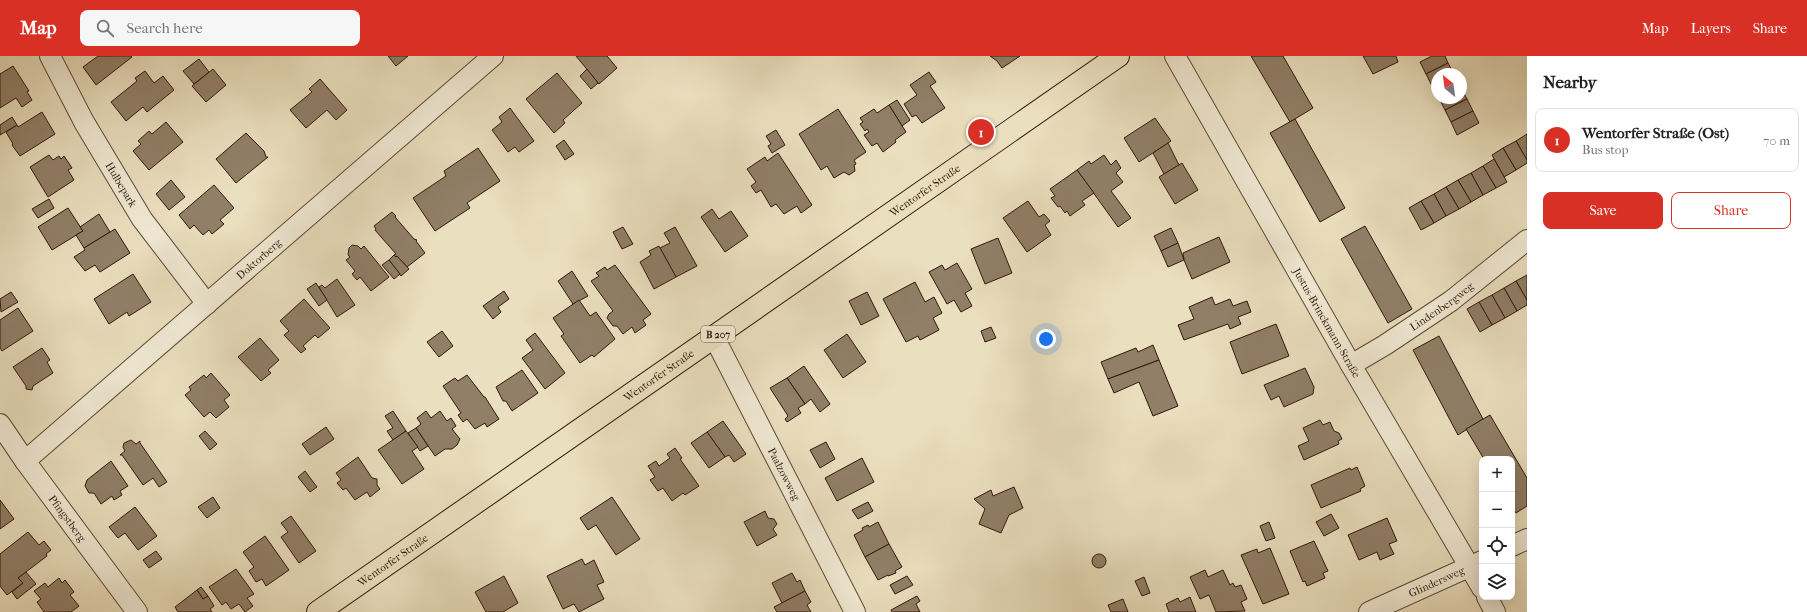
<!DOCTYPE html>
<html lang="en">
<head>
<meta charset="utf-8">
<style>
	:root { --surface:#fff; --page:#f6f6f6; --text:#202124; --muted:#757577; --line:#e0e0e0; --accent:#d93025 }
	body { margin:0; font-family:"IM FELL French Canon",serif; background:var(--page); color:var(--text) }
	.controls { position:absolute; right:12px; bottom:12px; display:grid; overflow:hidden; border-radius:8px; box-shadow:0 4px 16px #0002 }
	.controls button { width:36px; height:36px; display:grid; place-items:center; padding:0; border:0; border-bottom:1px solid var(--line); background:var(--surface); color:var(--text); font:20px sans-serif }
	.compass { position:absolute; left:1431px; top:12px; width:36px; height:36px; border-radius:50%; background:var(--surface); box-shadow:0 4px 16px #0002; rotate:331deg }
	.you { position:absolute; left:1046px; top:283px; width:14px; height:14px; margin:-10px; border:3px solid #fff; border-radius:50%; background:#1a73e8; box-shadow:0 0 0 6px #1a73e833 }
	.badge { display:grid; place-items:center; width:26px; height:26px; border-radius:50%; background:var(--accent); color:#fff; font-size:13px; font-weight:700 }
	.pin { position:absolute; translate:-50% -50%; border:2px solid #fff; box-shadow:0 1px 4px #0006 }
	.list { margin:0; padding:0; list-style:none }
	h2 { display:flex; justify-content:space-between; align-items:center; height:52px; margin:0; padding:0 16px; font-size:17px }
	h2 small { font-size:13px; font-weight:400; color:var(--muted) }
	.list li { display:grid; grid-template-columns:26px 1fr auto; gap:12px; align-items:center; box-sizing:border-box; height:64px; margin:0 8px 8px; padding:0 8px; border:1px solid var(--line); border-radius:8px }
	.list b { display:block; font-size:15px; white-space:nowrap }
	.list p { margin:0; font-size:13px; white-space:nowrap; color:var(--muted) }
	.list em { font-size:13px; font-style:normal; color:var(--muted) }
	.actions { display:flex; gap:8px; padding:12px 16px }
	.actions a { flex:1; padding:9px 0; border:1px solid var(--accent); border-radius:8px; text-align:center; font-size:14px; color:var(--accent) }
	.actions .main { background:var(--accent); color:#fff }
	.icon { flex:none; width:22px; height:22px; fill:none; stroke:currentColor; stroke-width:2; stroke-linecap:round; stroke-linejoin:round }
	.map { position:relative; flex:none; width:1527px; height:556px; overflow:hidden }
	header { display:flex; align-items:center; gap:24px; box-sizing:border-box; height:56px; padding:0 20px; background:var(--accent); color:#fff }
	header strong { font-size:19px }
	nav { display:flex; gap:22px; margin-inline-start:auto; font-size:14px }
	.search { width:280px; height:36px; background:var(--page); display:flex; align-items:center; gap:10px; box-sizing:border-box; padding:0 14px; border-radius:8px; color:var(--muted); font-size:15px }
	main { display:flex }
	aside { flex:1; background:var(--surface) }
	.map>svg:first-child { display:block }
</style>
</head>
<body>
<header>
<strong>Map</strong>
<div class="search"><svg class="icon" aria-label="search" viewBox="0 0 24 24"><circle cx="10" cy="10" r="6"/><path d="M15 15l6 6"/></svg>Search here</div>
<nav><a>Map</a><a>Layers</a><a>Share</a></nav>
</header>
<main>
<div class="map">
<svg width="1527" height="556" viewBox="0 0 1527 556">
	<rect width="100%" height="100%" fill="#eadfbe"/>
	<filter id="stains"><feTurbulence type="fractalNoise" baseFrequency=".005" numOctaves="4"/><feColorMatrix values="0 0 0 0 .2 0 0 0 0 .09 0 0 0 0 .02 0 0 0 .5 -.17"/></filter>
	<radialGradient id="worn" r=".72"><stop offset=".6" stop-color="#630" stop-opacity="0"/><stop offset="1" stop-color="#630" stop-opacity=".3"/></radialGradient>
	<!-- building -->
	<g fill="#917f68" stroke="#31180a">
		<path d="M98,0H131L132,1L96,29L83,11Z"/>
		<path d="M388,0H408L396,10Z"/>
		<path d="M576,0H607L617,12L599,28Z"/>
		<path d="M990,0H1020L1002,12L997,5Z"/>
		<path d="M1251,0H1283L1313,52L1290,66Z"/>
		<path d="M1363,0H1396L1398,6L1373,18Z"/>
		<path d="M1432,0H1445L1448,7L1426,18L1420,6Z"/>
		<path d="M199,3L209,16L194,28L183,15Z"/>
		<path d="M1448,7L1454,18H1437V28L1432,30L1426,18Z"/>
		<path d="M13,10L29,35L27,36L32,44L22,51L16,42L0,52V18Z"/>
		<path d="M213,13L226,29L206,46L192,30Z"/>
		<path d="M587,13L598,27L591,33L580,20Z"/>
		<path d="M145,15L154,27L163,20L174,34L147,56L143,51L126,65L111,46L137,25L135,22Z"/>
		<path d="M929,16L936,26L930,30L945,52L922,67L916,59L912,61L904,48L917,39L910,29Z"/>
		<path d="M557,17L582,47L563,64L565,67L554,77L526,43Z"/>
		<path d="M320,23L347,54L336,64L327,54L306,72L290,54L312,36L309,33Z"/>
		<path d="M1461,32L1467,43L1445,54L1439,42H1461Z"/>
		<path d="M1467,43L1473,55L1451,66L1445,54Z"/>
		<path d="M897,44L910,64L902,70L889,49Z"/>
		<path d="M889,49L906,76L895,84L896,86L883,96L877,87L872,90L864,79L869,76L867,73L865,75L860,68L863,66L860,62L874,53L877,57Z"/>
		<path d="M510,52L534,85L519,96L515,91L508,96L492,74L502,66L499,61Z"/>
		<path d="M838,53L866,96L854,104L856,108L854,109L855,115L849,119L844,116L834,122L827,110L821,114L799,78Z"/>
		<path d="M1473,55L1479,67L1457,79L1451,66Z"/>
		<path d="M42,56L55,78L20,100L12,89L13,88L6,76L17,69L18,71Z"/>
		<path d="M12,61L17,69L0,79V69Z"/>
		<path d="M1155,62L1171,85L1139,106L1124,82Z"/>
		<path d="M1295,63L1345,152L1320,166L1270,77Z"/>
		<path d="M166,66L183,86L149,114L133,95L141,88L138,85L149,75L152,78Z"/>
		<path d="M776,74L785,89L772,97L768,90L771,88L766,80Z"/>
		<path d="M246,77L264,95L266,101H268L236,127L216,103Z"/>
		<path d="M1527,78V104L1516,85Z"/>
		<path d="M564,84L574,98L565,104L556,90Z"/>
		<path d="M1516,85L1527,104V107L1516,114L1503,92Z"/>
		<path d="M1168,87L1179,109L1164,118L1153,97Z"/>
		<path d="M478,92L500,125L467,147L470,152L435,175L413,142L446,120L444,115Z"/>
		<path d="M1503,92L1516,114L1504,121L1492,99Z"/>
		<path d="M778,97L812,149L801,157L797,150L784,158L776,148L771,151L761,134L756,137L751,130L756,126L747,113L765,101L767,105Z"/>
		<path d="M49,99L53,104L59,100L61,103L64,100L72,112L68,114L74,124L48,141L30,111Z"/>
		<path d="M1104,99L1111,109L1116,104L1121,112L1116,117L1123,126L1111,135L1131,162L1118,171L1077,114L1089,105L1091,108Z"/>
		<path d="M1494,103L1507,126L1496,132L1483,110Z"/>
		<path d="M1182,107L1198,134L1175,148L1159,121Z"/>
		<path d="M1483,110L1496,132L1483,139L1471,117Z"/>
		<path d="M1077,114L1094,137L1082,145L1085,149L1070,160L1067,155L1065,157L1060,150L1058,151L1051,142L1055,140L1050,133Z"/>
		<path d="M1471,117L1483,139L1471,146L1458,124Z"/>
		<path d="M171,124L185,141L169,154L156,138Z"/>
		<path d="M1458,124L1471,146L1459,153L1446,131Z"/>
		<path d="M214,129L234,152L220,164L224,168L212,178L209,174L203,179L194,169L190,173L179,159Z"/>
		<path d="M1446,131L1459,153L1446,160L1434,138Z"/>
		<path d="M1434,138L1446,160L1434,167L1421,145Z"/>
		<path d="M49,143L54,152L38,162L32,153Z"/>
		<path d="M1028,145L1039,161L1044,158L1050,165L1045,169L1051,179L1027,196L1003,162Z"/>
		<path d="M1421,145L1434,167L1421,174L1409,152Z"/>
		<path d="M68,152L83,175L52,194L38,171Z"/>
		<path d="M712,153L719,163L731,155L748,180L725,196L701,161Z"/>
		<path d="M392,156L396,160L395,161L414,183L417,184L416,185L425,197L407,211L397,200L396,201L394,199L396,198L375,174L376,173L374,170Z"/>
		<path d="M99,158L110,176L84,192L76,179L83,175L80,171Z"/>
		<path d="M1365,170L1412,253L1388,267L1341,183Z"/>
		<path d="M623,171L633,188L622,193L613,176Z"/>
		<path d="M675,171L697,210L676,221L660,192L670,187L664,177Z"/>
		<path d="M1171,172L1178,187L1161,195L1154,180Z"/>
		<path d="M115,173L130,197L100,216L95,209L85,215L74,201L85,194L84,192Z"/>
		<path d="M1219,181L1230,206L1192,223L1184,204L1183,197Z"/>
		<path d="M998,182L1012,217L985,228L971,193Z"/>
		<path d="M1178,187L1184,204L1168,211L1161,195Z"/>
		<path d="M352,189L358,190L361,193L364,190L389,221L371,235L360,221L357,224L352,218L355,215L346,204L350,201L348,199L349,192Z"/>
		<path d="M659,190L676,221L654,233L640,206L651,199L649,195Z"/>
		<path d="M394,199L396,201L397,200L409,213L401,220L389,204Z"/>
		<path d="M389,204L400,218L394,223L382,209Z"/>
		<path d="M957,207L972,233L965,237L972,250L961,256L954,244L947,248L929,216L942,209L945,214Z"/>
		<path d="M615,209L651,258L643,264L646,269L635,277L632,271L623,278L617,270H613L607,262L609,258L613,255L591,225L599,220L596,217L605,211L607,214Z"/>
		<path d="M572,215L588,240L573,248L558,225Z"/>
		<path d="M133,218L151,246L129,260L127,256L109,268L94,243Z"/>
		<path d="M1527,219V244L1516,225Z"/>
		<path d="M337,223L355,249L337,261L319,231L322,229L325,232Z"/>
		<path d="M1516,225L1527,244V249L1517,255L1504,232Z"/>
		<path d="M915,226L925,246L934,241L942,257L933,262L939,274L920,284L918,280L906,286L883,243Z"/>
		<path d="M316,227L327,244L319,250L307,233Z"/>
		<path d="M1504,232L1517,255L1505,262L1492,239Z"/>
		<path d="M504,235L509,243L498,251L501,256L493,263L483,250Z"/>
		<path d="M11,236L18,246L1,256L0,243Z"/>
		<path d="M867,236L879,260L861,269L849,245Z"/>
		<path d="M1492,239L1505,262L1492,269L1479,246Z"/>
		<path d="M1212,241L1215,249L1230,243L1233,250L1247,245L1251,256L1238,261L1241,268L1230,273L1228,268L1184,284L1178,269L1194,263L1189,251Z"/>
		<path d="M304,243L330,272L318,282L315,279L303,290L306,293L301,297L284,279L289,275L280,265Z"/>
		<path d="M579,244L590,260L596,256L615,283L594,301L592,299L580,307L561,280L564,278L553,262Z"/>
		<path d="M1479,246L1492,269L1480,276L1467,253Z"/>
		<path d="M18,252L33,275L2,295L0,292V264Z"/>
		<path d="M1276,268L1289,300L1242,318L1230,286Z"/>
		<path d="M991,271L996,282L985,286L981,275Z"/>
		<path d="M442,275L453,290L439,301L427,286Z"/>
		<path d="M535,277L565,317L545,333L522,302L533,294L526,284Z"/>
		<path d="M847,278L866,306L843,322L824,294Z"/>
		<path d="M1439,280L1483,363L1458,379L1413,294Z"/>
		<path d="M260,282L279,304L268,314L271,317L261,325L238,301Z"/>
		<path d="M1153,289L1159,304L1108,323L1101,306L1136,292L1138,296Z"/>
		<path d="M42,292L50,304L47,306L53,317L33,330L32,334L26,333V330L13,311Z"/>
		<path d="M1159,304L1178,350L1153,360L1139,326L1114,337L1108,323Z"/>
		<path d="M804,310L830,348L820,356L811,343L805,348L787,322Z"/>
		<path d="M1305,312L1314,331L1313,338L1284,351L1279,340L1271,344L1264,329Z"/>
		<path d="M522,314L538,337L512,355L506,345H503L496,331Z"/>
		<path d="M211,317L230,339L224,344L229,351L216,362L210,356L204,361L185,339L191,334L189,331L204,319L206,322Z"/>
		<path d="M467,319L484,341H485L499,363L487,371L485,367L475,373L467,363L463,366L458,359L461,357L443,330L455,322L458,325Z"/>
		<path d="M787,322L805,348L798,352L801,357L787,366L785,363L788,360L770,332Z"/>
		<path d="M393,355L406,375L393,384L387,375L393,372L385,360Z"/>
		<path d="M426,355L431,362L440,355L447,365L451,362L456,370L452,373L460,383L457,389L452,393H445L435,400L416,372L421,368L417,362Z"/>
		<path d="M1490,359L1527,422V450L1516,457L1512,450V403H1484L1466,373Z"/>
		<path d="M1320,364L1323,369L1330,366L1334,375L1339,377L1342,383L1338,385L1339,388L1304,404L1298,390L1309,385L1303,372Z"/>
		<path d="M723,365L746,398L734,406L729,399L725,401L707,376Z"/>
		<path d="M326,371L334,383L310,399L302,388Z"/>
		<path d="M416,372L428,390L420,395L408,377Z"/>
		<path d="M205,375L217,388L210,394L199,380Z"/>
		<path d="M406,375L418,391L412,395L424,413L402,428L378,394Z"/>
		<path d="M707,376L725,401L709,412L691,387Z"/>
		<path d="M131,384L136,388L140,385V387L167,426L159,431L153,422L143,429L122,399H120L125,395L123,391L124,387Z"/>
		<path d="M826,386L835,403L820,412L810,394Z"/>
		<path d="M675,392L682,402L680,403L699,430L685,439L683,437L672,445L663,432L658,435L650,424L655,421L648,410L656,405L659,410L670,402L667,398Z"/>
		<path d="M358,401L372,422L377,423V429L380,433L370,441L367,436L355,444L346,432L343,434L337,427L341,424L336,417Z"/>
		<path d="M862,402L874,426L837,445L825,422Z"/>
		<path d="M111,405L128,430L120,435L122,439L114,444L112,440L101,448L94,437H89L85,430L87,424Z"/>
		<path d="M1357,411L1365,430L1360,433L1361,435L1321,452L1311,429L1350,412L1351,414Z"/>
		<path d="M305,415L317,431L310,436L298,421Z"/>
		<path d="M1014,431L1023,452L1009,459L1001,477L979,468L985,453L974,443L991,434L993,440Z"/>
		<path d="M213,441L220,452L207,462L198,451Z"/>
		<path d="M612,441L640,483L616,499L596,469L588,474L580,462Z"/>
		<path d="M0,444L14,463L0,473Z"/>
		<path d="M868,446L873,455L858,463L852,454Z"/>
		<path d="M135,451L157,480L138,494L125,477L118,482L109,471Z"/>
		<path d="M765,455L768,462L774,463L777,468L773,473L777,479L757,490L744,466Z"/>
		<path d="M1331,458L1339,472L1324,480L1316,466Z"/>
		<path d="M291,460L316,495L299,507L281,481L288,476L281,467Z"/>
		<path d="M1387,462L1397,485L1389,488L1394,498L1380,504L1377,496L1359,504L1348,479Z"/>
		<path d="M878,466L889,488L865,501L854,479L863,474L862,472L868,469L869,471Z"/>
		<path d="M1269,466L1275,482L1266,485L1260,470Z"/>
		<path d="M28,476L39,489L44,485L51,494L46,498L47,500L18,522L23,527L7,539L0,530V498Z"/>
		<path d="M265,480L289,514L266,530L262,523L256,526L249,515L254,511L243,496Z"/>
		<path d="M1314,485L1328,515L1323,517L1325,522L1307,530L1305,525L1303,526L1290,495Z"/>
		<path d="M889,488L902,511L895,515L896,517L888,520V519L878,524L865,501Z"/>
		<path d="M1270,492L1289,538L1263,548L1241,499L1257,493L1258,497Z"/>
		<path d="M156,495L162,503L149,512L143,504Z"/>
		<circle cx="1099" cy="505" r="7"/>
		<path d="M582,503L585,509L594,504L604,526L597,529L604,543L579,556L574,548L563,553L547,520Z"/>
		<path d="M236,513L254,538L247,542L253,550L245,556L239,548L231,553L226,546L222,549L209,531Z"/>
		<path d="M1205,514L1208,521L1223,514L1230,529L1233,527L1235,531L1241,529L1247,543L1241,546L1245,555L1216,556L1209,539L1200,543L1190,521Z"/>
		<path d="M26,516L36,528L17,543L12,536L23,527L18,522Z"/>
		<path d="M792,517L797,526L800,524L805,535L782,547L772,527Z"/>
		<path d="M504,520L518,547L503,556H486L475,536Z"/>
		<path d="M907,520L913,529L895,538L890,529Z"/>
		<path d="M1144,521L1150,537L1142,540L1135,525Z"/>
		<path d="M59,522L62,527L65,524L74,536L70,539L79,550L71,556H44L37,546L41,543L34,535L45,527L48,531Z"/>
		<path d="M201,531L208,540L203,543L197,534Z"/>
		<path d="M197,534L203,543L208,540L214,550L210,553L212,556H178L175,551Z"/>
		<path d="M805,535L811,546L807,549L811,556H777L774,551Z"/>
		<path d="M917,540L920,545L916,548L920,556H892L891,554Z"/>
		<path d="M1190,541L1196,556H1169L1166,548L1178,542L1180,546Z"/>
		<path d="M1123,543L1128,556H1111L1108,549Z"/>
	</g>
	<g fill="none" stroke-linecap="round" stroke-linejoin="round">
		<!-- minor casing -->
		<g stroke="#5f4a37" stroke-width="22">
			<g id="minor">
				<path id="s1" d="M50,0L84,66L142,163L207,248"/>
				<path id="s2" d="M1175,0L1351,309L1482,532"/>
				<path id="s3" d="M714,281L855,556"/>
				<path id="s4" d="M1351,309L1385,289L1451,245L1527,184"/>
				<path id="s5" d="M0,368L25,405L137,556"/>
				<path id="s6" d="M25,405L493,0"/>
				<path d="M1512,490L1527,483"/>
				<path d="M1487,541L1495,556"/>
				<path id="s7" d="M1369,556L1482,505"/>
			</g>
		</g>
		<!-- major casing -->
		<g stroke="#31180a" stroke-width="24">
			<g id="major">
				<path id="s8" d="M318,556L1118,0"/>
			</g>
		</g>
		<!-- minor -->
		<use href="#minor" stroke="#f1ead5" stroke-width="20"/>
		<!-- major -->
		<use href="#major" stroke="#eadfbe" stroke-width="22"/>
	</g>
	<g text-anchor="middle" stroke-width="3.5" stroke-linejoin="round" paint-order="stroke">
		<!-- shield labels -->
		<rect fill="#f1ead5" stroke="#6b5747" stroke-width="1" x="701" y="270" width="34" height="16" rx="3"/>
		<g font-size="10" font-weight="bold" fill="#31180a">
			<text x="718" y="282">B 207</text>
		</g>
		<!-- street labels -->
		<g font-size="11" fill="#31180a" stroke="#f1ead5">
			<text dy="4" stroke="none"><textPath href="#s1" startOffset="147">Hulbepark</textPath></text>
			<text dy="4" stroke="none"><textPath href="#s8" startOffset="739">Wentorfer Straße</textPath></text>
			<text dy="4" stroke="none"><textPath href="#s6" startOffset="309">Doktorberg</textPath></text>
			<text dy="4" stroke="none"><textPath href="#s4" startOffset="108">Lindenbergweg</textPath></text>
			<text dy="4" stroke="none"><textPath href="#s2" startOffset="307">Justus-Brinckmann-Straße</textPath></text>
			<text dy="4" stroke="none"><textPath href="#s8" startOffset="415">Wentorfer Straße</textPath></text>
			<text dy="4" stroke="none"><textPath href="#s3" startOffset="154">Paalzowweg</textPath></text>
			<text dy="4" stroke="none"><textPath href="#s5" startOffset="116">Pfingstberg</textPath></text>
			<text dy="4" stroke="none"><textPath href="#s8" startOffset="91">Wentorfer Straße</textPath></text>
			<text dy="4" stroke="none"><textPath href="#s7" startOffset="74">Glindersweg</textPath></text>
		</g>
	</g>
	<rect width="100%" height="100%" filter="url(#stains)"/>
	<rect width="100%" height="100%" fill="url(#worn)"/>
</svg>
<div class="controls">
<button>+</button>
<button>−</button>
<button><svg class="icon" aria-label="locate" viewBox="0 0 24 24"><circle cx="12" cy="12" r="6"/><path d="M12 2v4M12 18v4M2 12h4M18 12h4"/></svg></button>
<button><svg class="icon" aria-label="layers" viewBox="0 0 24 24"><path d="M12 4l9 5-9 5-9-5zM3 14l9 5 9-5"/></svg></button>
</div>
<svg class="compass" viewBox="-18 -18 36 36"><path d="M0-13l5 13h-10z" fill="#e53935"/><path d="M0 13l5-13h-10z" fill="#757577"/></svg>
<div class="you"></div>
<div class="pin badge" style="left:981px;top:76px">1</div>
</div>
<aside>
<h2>Nearby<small></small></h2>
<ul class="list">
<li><span class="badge">1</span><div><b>Wentorfer Straße (Ost)</b><p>Bus stop</p></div><em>70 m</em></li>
</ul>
<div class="actions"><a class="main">Save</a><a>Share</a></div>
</aside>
</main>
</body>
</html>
